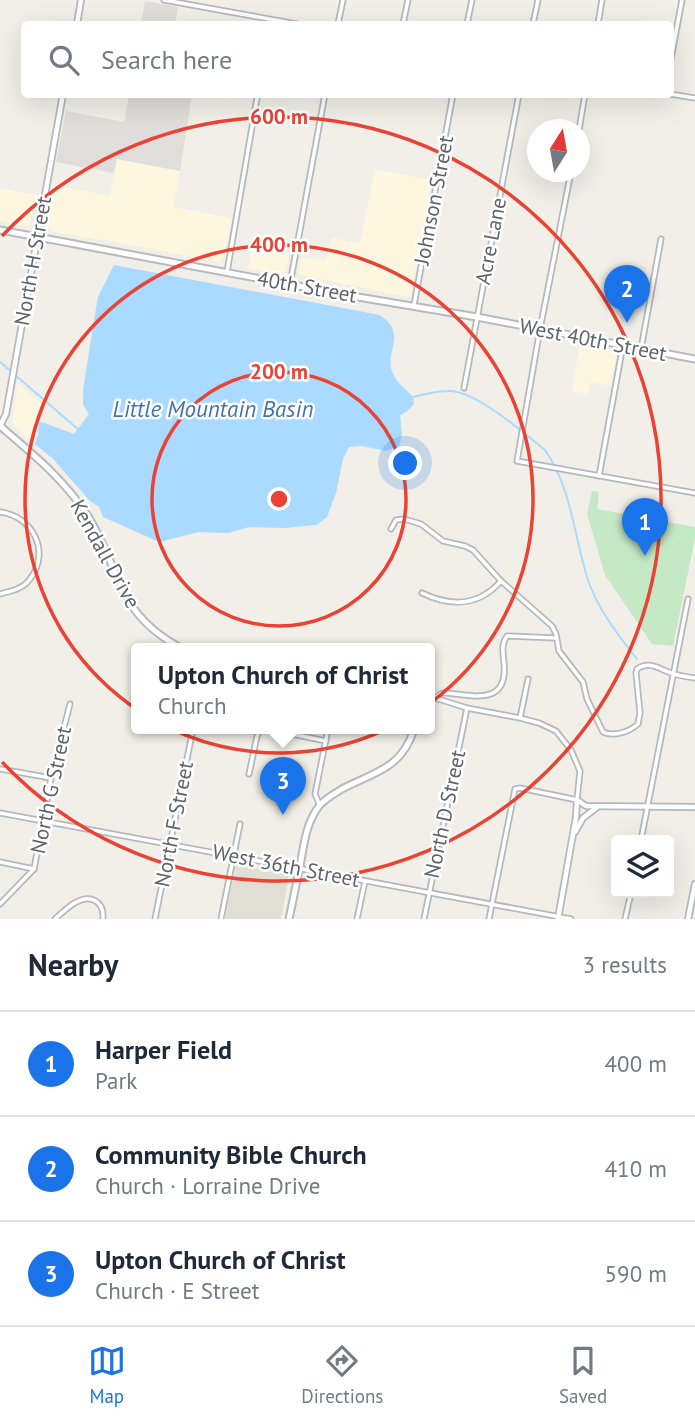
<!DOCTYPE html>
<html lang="en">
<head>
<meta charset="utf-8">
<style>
	:root { --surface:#fff; --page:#f6f6f7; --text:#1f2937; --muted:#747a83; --line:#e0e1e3; --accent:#1a73e8 }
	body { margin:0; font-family:"PT Sans",sans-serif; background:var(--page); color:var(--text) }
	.controls { position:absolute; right:21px; bottom:21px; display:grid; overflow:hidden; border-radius:7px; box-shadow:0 7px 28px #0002 }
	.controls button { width:63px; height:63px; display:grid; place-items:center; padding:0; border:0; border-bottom:2px solid var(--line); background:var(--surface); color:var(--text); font:35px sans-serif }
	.compass { position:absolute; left:527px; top:119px; width:63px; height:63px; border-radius:50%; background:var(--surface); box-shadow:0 7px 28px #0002; rotate:11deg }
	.you { position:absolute; left:406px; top:464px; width:24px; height:24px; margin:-18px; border:5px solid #fff; border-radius:50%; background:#1a73e8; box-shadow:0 0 0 10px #1a73e833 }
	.badge { display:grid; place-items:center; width:46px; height:46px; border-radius:50%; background:var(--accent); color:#fff; font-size:23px; font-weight:700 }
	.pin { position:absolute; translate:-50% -58px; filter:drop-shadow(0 2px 4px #0008) }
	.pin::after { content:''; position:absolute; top:37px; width:24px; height:21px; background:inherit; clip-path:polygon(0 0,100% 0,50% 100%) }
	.popup { position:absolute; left:131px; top:643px; width:304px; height:91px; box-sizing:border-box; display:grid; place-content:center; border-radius:7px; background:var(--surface); filter:drop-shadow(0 2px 5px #0005); font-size:23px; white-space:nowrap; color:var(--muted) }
	.popup b { font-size:26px; color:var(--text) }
	.popup::after { content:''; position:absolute; left:50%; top:100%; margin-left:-14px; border:14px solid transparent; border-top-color:var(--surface) }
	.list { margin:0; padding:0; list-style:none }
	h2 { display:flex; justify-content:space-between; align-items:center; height:91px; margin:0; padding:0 28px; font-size:30px }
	h2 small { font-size:23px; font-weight:400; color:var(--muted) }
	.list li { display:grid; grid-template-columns:46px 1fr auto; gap:21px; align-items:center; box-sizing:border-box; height:105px; padding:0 28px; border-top:2px solid var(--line) }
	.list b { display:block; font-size:26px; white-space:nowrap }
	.list p { margin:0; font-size:23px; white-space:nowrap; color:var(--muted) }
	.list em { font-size:23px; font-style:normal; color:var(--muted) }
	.icon { flex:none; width:38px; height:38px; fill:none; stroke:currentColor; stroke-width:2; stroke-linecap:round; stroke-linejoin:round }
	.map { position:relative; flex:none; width:695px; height:919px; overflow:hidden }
	.search { position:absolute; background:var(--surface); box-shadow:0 7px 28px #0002; left:21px; right:21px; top:21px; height:77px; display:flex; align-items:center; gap:18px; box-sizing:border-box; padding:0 24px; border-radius:7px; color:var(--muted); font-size:26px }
	.sheet { height:406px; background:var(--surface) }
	nav { display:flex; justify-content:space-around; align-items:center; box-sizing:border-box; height:98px; border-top:2px solid var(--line); background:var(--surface); font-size:19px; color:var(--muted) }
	nav a { display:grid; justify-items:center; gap:4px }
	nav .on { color:var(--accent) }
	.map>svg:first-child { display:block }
</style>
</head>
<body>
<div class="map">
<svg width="695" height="919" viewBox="0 0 695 919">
	<rect width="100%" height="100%" fill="#f1efe8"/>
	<!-- commercial -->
	<g fill="#fef7e0">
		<path d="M117,159L180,171L173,207L232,218L223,259L219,262L102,239L101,240L51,231L47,227L54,185L110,196Z"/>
		<path d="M375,169L431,180L411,294L407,297L301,275L298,272L301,257L326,261L332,238L360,243Z"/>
		<path d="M0,188L36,195L29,226L0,221Z"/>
		<path d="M252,248L289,255L286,271L281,274L248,268Z"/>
		<path d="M580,343L617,351L611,386L590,382L587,394L572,391Z"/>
		<path d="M18,383L41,403L34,445L13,424L12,421Z"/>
	</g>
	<!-- industrial -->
	<g fill="#e0deda">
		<path d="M145,1L178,7L175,24H141Z"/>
		<path d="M129,95H192L180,171L117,159L114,173L56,162L66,111L124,122Z"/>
	</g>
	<!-- education -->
	<path fill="#e1ded6" d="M236,864L289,875L281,919H225Z"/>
	<!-- green -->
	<path fill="#c5e8c5" d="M592,491L599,492L597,509L695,527V538L673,646L652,644L605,575L587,514Z"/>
	<!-- water -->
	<path fill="#aadaff" d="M114,265L380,315C410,336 381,352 394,376C398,384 408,391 413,397L414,404L406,412L400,415L402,436L399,446L386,451L362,446L349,447L343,459L336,493L327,517L316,525L284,528L249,527L228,533L199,532L159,542L103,517L99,507L90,501L53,459L35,444L38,435L39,423L42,422L74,434L89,414L83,405V390L94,320L98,297Z"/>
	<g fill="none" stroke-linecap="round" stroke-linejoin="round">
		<!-- stream -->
		<g stroke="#aadaff" stroke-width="2">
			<path d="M0,362L79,430"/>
			<path d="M413,397C426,394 438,390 452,391C479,394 523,432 545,450C571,487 574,535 587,577C596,607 618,635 637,659"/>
		</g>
		<!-- minor casing -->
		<g stroke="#b5b8bc" stroke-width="7">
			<g id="minor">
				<path d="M164,0L297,24"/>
				<path d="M338,24L343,0"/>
				<path d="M403,24L408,0"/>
				<path d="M467,24L472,0"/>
				<path d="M533,24L538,0"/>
				<path d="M598,24L602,0"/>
				<path d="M670,64L682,0"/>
				<path d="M670,94L695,98"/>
				<path d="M579,130L585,94"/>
				<path d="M571,172L540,329L517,461L695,493"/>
				<path d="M227,272L257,98"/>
				<path d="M290,284L325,94"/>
				<path d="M414,305L453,94"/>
				<path d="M641,349L661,239"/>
				<path d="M464,388L519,94"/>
				<path d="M599,476L623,345"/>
				<path d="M0,512C33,516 51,552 30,579C23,589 11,591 0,594"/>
				<path d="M391,529L396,520L404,519L421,524L443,541L465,546L473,550L501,581L552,626L556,634L559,651L583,682L587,699L603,732C614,737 629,732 638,724L640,713L636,673L637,669C649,660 659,669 671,673C679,676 687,677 695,678"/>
				<path d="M422,593C451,607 479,606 501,581"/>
				<path d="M435,698L442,693H447C475,696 508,705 504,663C503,653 501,644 507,636L556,638"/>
				<path d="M430,700L435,698L467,708L520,718L539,723L556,731L571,750L580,771L577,800L520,788L515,789L489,919"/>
				<path d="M520,718L528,679"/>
				<path d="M268,729L326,741"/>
				<path d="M0,769L51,778"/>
				<path d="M249,774L257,736L261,729H264"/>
				<path d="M320,806L315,794L328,729"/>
				<path d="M0,813L571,919"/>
				<path d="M641,840L688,599"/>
				<path d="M0,862L34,869"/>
				<path d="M0,904L34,869L51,778L70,704"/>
				<path d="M55,919C65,910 83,891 97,902C103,907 103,912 103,919"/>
				<path d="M155,919L193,729"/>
				<path d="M221,919L240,824"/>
				<path d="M357,919L365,881"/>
				<path d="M424,919L467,708"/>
				<path d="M625,919L631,893"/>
			</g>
		</g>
		<!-- tertiary casing -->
		<g stroke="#b5b8bc" stroke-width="8">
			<g id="tertiary">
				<path d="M77,24L81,0"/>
				<path d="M0,426L6,414L63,94"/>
				<path d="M575,832L583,818L596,808"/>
				<path d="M558,919L576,817L577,800L586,806L695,807"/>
				<path d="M688,919L695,884"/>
			</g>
		</g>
		<!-- secondary casing -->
		<g stroke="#b6babf" stroke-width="9">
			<g id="secondary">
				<path d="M0,230L352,296L477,317L695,359"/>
				<path d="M0,426C33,454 66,481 89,518C122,573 117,615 183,649"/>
				<path d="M289,919C293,901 296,884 300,866C304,844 306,822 320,805C326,798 334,794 342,789C374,772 402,769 414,729"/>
			</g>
		</g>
		<!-- minor -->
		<use href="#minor" stroke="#fff" stroke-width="3.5"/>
		<!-- tertiary -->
		<use href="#tertiary" stroke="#fff" stroke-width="4.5"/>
		<!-- secondary -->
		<use href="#secondary" stroke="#fff" stroke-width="5"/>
	</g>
	<!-- distance rings -->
	<g fill="none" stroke="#ea4335" stroke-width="3.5">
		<circle cx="279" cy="499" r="127"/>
		<circle cx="279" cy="499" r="254"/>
		<path d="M2 236A382 382 0 1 1 2 762"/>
	</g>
	<g text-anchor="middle" stroke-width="5" stroke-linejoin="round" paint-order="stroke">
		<!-- street labels -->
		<g font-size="21" fill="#5f6368" stroke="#fff">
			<text transform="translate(434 200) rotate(-79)" y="7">Johnson Street</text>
			<text transform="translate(491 241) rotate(-79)" y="7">Acre Lane</text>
			<text transform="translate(33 261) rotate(-80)" y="7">North H Street</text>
			<text transform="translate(307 287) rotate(10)" y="7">40th Street</text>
			<text transform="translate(593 340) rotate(11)" y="7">West 40th Street</text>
			<text transform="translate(105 554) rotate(61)" y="7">Kendall Drive</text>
			<text transform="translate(51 790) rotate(-78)" y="7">North G Street</text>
			<text transform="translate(445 814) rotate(-78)" y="7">North D Street</text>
			<text transform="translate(174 824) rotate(-79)" y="7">North F Street</text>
			<text transform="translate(286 866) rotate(11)" y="7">West 36th Street</text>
		</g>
		<!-- water labels -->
		<g font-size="23" font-style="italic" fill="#4174aa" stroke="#fff">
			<text x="213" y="417">Little Mountain Basin</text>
		</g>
	</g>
	<circle cx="279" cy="499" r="10" fill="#ea4335" stroke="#fff" stroke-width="3.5"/>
	<g font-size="21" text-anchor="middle" font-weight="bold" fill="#ea4335" stroke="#fff" stroke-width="5" stroke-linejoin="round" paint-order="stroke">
		<text x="279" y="124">600 m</text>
		<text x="279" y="252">400 m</text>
		<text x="279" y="379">200 m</text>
	</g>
</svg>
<div class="controls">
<button><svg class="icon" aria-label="layers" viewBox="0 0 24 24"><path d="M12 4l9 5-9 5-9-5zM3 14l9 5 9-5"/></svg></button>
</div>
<svg class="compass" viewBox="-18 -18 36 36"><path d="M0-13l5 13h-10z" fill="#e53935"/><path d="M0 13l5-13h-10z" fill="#747a83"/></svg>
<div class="you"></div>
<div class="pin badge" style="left:645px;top:556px">1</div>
<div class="pin badge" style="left:627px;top:323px">2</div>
<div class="pin badge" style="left:283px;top:815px">3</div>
<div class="popup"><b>Upton Church of Christ</b>Church</div>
<div class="search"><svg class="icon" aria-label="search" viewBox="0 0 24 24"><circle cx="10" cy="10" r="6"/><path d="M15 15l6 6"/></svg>Search here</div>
</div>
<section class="sheet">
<h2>Nearby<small>3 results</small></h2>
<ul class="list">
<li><span class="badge">1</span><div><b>Harper Field</b><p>Park</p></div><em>400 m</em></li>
<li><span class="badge">2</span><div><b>Community Bible Church</b><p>Church · Lorraine Drive</p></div><em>410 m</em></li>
<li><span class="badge">3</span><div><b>Upton Church of Christ</b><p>Church · E Street</p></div><em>590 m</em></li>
</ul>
</section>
<nav>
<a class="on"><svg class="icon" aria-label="map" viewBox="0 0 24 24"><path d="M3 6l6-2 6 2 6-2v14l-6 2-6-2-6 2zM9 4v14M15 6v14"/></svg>Map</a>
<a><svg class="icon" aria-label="directions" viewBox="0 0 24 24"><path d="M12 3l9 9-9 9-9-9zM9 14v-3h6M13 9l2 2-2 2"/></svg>Directions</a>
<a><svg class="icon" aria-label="saved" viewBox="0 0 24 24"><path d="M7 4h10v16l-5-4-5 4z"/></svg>Saved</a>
</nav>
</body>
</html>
